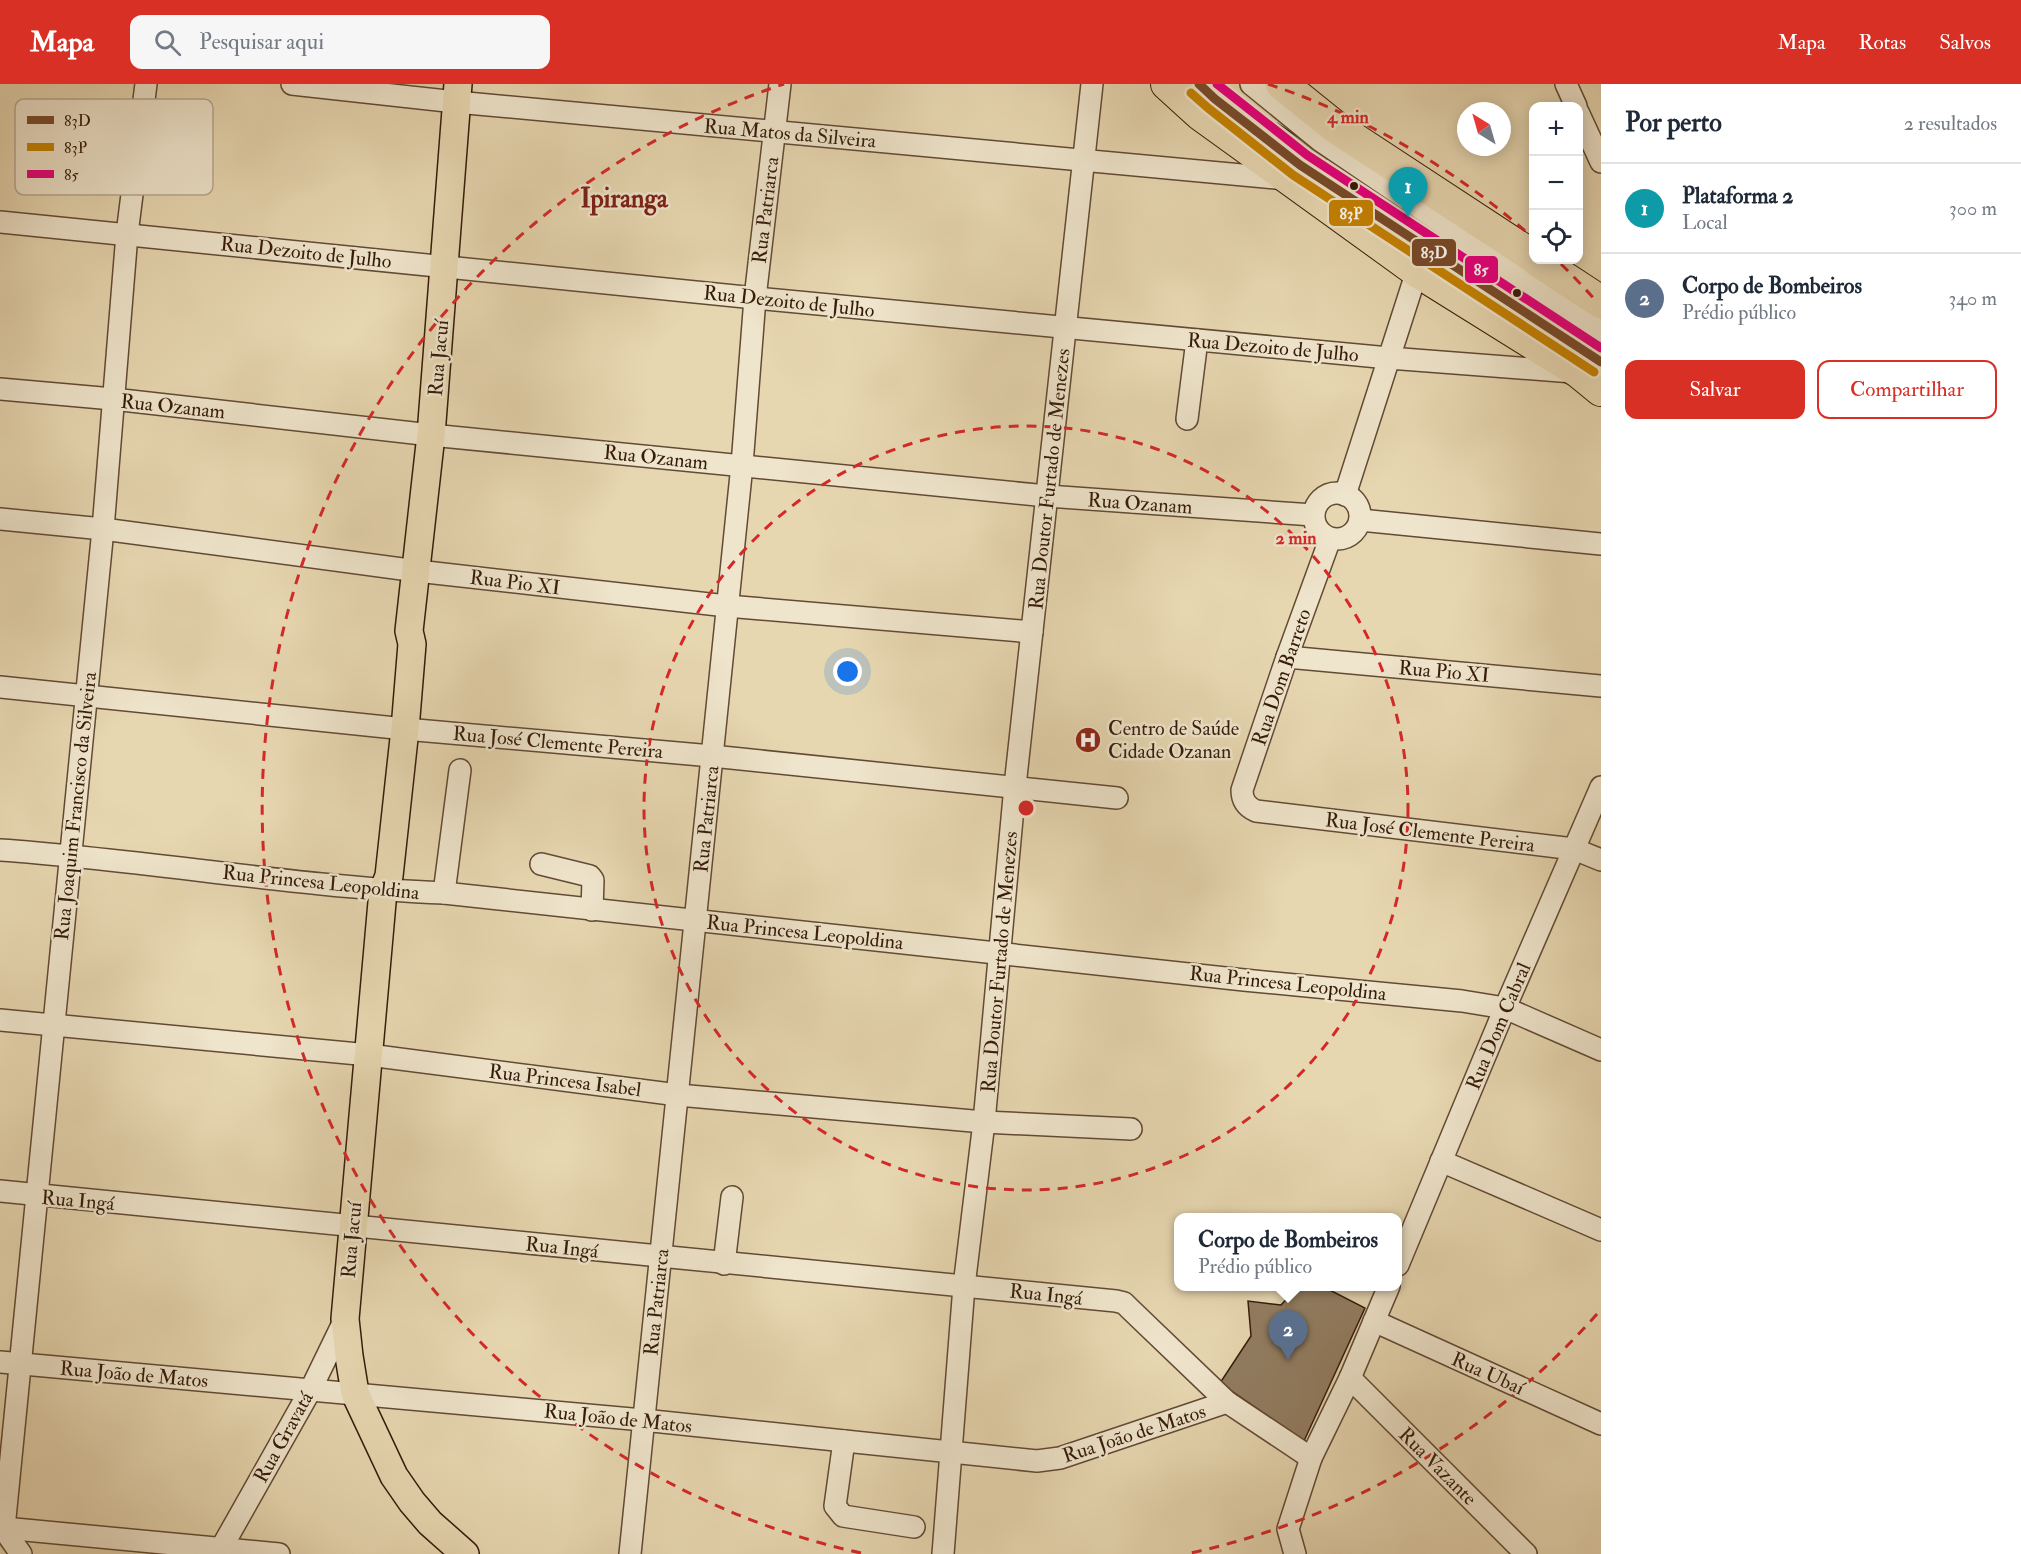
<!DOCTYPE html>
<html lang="pt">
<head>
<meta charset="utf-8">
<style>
	:root { --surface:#fff; --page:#f6f6f7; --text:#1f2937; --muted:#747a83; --line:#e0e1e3; --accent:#d93025 }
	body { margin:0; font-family:"IM FELL Double Pica",serif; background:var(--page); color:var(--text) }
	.controls { position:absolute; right:18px; top:18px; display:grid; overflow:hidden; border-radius:12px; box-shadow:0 3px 15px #0003 }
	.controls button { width:54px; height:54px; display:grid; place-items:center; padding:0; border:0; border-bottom:2px solid var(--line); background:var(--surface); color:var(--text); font:30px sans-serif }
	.compass { position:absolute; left:1457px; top:18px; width:54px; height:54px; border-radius:50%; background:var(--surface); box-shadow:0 3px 15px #0003; rotate:323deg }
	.you { position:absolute; left:848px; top:588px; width:21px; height:21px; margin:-15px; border:4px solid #fff; border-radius:50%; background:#1a73e8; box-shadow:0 0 0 9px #1a73e833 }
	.badge { display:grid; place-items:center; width:39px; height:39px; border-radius:50%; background:var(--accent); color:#fff; font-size:20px; font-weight:700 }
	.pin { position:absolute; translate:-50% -50px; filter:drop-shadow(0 2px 3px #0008) }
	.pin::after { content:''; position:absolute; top:32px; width:21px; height:18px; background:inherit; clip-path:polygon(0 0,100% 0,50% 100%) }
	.popup { position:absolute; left:1174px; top:1129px; width:228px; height:78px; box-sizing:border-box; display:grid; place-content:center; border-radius:12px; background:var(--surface); filter:drop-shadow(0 2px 4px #0005); font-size:20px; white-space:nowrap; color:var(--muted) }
	.popup b { font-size:22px; color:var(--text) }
	.popup::after { content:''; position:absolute; left:50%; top:100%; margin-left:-12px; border:12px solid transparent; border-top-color:var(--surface) }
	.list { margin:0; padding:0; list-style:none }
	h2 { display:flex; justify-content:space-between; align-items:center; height:78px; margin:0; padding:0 24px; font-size:26px }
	h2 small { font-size:20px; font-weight:400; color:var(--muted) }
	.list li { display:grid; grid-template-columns:39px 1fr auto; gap:18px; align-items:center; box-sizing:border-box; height:90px; padding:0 24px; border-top:2px solid var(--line) }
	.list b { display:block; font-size:22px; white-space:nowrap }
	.list p { margin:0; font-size:20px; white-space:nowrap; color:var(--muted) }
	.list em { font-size:20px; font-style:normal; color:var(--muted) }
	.actions { display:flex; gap:12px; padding:18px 24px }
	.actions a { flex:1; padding:14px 0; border:2px solid var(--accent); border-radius:12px; text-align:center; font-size:21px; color:var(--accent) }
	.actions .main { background:var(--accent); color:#fff }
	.icon { flex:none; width:33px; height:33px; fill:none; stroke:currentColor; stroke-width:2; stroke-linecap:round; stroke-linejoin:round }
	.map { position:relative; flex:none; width:1601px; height:1470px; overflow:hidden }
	header { display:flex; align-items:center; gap:36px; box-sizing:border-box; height:84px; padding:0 30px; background:var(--accent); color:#fff }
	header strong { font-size:28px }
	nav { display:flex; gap:33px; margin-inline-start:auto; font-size:21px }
	.search { width:420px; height:54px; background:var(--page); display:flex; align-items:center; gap:15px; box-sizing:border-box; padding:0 21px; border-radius:12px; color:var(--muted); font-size:22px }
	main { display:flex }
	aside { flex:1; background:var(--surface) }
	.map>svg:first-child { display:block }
</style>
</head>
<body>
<header>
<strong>Mapa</strong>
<div class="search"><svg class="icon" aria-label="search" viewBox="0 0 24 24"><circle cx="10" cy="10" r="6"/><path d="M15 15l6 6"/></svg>Pesquisar aqui</div>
<nav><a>Mapa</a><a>Rotas</a><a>Salvos</a></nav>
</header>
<main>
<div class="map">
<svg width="1601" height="1470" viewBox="0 0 1601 1470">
	<rect width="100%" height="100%" fill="#e7d7b1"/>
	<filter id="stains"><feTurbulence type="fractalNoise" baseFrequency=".00333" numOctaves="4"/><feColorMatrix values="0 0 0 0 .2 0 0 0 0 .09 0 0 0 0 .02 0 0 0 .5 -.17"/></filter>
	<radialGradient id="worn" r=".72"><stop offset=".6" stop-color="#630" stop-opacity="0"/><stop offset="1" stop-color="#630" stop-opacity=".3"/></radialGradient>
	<!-- building -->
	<g fill="#927d61" stroke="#351b0b" stroke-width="1.5">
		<path d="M1277,39L1328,73L1322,82L1271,48Z"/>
		<path d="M1390,114L1433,143L1427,152L1384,123Z"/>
		<path d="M1496,183L1548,218L1542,228L1490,192Z"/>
		<path d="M1299,1202H1322L1365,1224L1304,1357L1220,1299L1251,1252L1248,1217L1281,1221Z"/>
	</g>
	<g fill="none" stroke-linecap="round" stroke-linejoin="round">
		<!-- minor casing -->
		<g stroke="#624a34" stroke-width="24">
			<g id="minor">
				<path d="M146,0L127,150L103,445L4,1444L279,1470"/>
				<path d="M292,0L456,18L1286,95"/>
				<path d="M1199,0L1215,15L1300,81L1601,278"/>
				<path d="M1251,0L1321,57L1601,247"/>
				<path d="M1566,0L1576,22"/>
				<path d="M1578,28L1601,78"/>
				<path d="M0,138L755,214L1389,274L1573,288"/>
				<path d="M0,305L113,315L431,351L1047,412L1313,431"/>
				<path d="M1187,335L1197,256"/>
				<circle cx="1337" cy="432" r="23"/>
				<path d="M1345,411L1417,187"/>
				<path d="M0,435L103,445L417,487L727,522L1032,548"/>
				<path d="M1360,436L1601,460"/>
				<path d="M1330,455L1287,573L1242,706C1242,717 1247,723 1256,727L1574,765L1601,776"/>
				<path d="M1287,573L1601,602"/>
				<path d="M0,603L405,645L712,672L1117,714"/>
				<path d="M0,766C148,776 296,803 444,809L1244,896L1462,917L1505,924L1601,966"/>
				<path d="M541,780L590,792L593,796L592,826"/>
				<path d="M444,809L460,686"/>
				<path d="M0,936L369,971L678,1011L984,1038L1131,1045"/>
				<path d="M1441,1077L1601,1146"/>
				<path d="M0,1107L1116,1217L1124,1219L1130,1225L1227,1318L1311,1374"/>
				<path d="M724,1180L732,1113"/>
				<path d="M1398,1181L1505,924L1601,703"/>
				<path d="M1374,1237L1601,1340"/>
				<path d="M0,1278L643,1336L1037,1377L1060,1374L1227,1318"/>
				<path d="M1350,1294L1526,1470"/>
				<path d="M844,1357L835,1422L843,1432L914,1443"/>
				<path d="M0,1440L21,1470"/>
				<path d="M218,1470L311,1305L345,1235"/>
				<path d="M630,1470L742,381L755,214L780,0"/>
				<path d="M943,1470L964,1202L984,1038L1015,702L1092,0"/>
				<path d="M1295,1470L1288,1445L1311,1374L1350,1294L1389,1202"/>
			</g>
		</g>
		<!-- major casing -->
		<g stroke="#351b0b" stroke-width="30">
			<path id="major" d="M458,0L431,351L409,547L412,560L405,645L389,792L383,807L345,1235L349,1272L355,1309L394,1392L412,1418L430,1439L465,1470"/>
		</g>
		<!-- highway casing -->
		<g stroke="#351b0b" stroke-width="34">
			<g id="highway">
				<path d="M1167,0L1200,30L1417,187L1579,288L1601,306"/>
				<path d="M1282,0L1334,42L1534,173"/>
				<path d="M1537,176L1601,218"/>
			</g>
		</g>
		<!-- minor -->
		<use href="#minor" stroke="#efe5cc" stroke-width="21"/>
		<!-- major -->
		<use href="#major" stroke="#e7d7b1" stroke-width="27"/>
		<!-- highway -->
		<use href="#highway" stroke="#e7d7b1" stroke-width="32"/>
		<!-- bus-1 casing -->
		<g stroke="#efe5cc" stroke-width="14">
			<path id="bus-1" d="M1199,0L1215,15L1300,81L1601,278"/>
		</g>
		<!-- bus-2 casing -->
		<g stroke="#efe5cc" stroke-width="14">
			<path id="bus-2" d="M1191,9L1208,24L1293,91L1594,288"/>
		</g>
		<!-- bus-3 casing -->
		<g stroke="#efe5cc" stroke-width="14">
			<path id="bus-3" d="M1217,0L1307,71L1601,264"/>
		</g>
		<!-- bus-1 -->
		<use href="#bus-1" stroke="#7a4b2a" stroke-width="9"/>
		<!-- bus-2 -->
		<use href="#bus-2" stroke="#c68303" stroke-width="9"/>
		<!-- bus-3 -->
		<use href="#bus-3" stroke="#e5007d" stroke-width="9"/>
	</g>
	<!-- distance rings -->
	<g fill="none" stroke="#d62828" stroke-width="3" stroke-dasharray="10 8">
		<circle cx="1026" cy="724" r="382"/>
		<path d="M1597 1230A763 763 0 0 1 1191 1469M861 1469A763 763 0 0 1 784 0M1268 0A763 763 0 0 1 1532 153M1561 180A763 763 0 0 1 1597 218"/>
	</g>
	<!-- icons -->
	<defs>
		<g id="hospital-disc" transform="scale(1.35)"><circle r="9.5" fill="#8f2418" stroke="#efe5cc"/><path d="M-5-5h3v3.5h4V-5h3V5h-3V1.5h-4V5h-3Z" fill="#fff"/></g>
	</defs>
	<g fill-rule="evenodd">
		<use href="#hospital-disc" x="1088" y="656"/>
	</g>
	<!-- markers -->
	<g fill="#351b0b" stroke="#efe5cc" stroke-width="2">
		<circle cx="1354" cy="102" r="5"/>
		<circle cx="1517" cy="209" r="5"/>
	</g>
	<g text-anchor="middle" stroke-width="5" stroke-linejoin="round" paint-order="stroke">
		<!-- street labels -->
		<g font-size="20" fill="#351b0b" stroke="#efe5cc">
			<text transform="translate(790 49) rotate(5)" y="7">Rua Matos da Silveira</text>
			<text transform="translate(765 126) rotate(-83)" y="7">Rua Patriarca</text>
			<text transform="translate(306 168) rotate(6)" y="7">Rua Dezoito de Julho</text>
			<text transform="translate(789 217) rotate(6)" y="7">Rua Dezoito de Julho</text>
			<text transform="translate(1273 263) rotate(5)" y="7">Rua Dezoito de Julho</text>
			<text transform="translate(438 274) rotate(-85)" y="7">Rua Jacuí</text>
			<text transform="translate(173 322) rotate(6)" y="7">Rua Ozanam</text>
			<text transform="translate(656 373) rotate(6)" y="7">Rua Ozanam</text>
			<text transform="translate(1049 395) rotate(-84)" y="7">Rua Doutor Furtado de Menezes</text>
			<text transform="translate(1140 419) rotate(4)" y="7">Rua Ozanam</text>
			<text transform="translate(515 498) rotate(7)" y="7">Rua Pio XI</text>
			<text transform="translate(1444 587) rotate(5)" y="7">Rua Pio XI</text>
			<text transform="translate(1281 593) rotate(-71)" y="7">Rua Dom Barreto</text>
			<text transform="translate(558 658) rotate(5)" y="7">Rua José Clemente Pereira</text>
			<text transform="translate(75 722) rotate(-84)" y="7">Rua Joaquim Francisco da Silveira</text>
			<text transform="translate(706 735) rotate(-84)" y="7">Rua Patriarca</text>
			<text transform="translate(1430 748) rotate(7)" y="7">Rua José Clemente Pereira</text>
			<text transform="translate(321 798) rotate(6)" y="7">Rua Princesa Leopoldina</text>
			<text transform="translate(805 848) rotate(6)" y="7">Rua Princesa Leopoldina</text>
			<text transform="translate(999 878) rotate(-85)" y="7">Rua Doutor Furtado de Menezes</text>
			<text transform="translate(1288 899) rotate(6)" y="7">Rua Princesa Leopoldina</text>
			<text transform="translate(1498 942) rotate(-67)" y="7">Rua Dom Cabral</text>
			<text transform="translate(565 996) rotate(7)" y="7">Rua Princesa Isabel</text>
			<text transform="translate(78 1116) rotate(5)" y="7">Rua Ingá</text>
			<text transform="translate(351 1156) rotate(-85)" y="7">Rua Jacuí</text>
			<text transform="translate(562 1163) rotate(6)" y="7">Rua Ingá</text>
			<text transform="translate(1046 1210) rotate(6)" y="7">Rua Ingá</text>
			<text transform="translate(656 1218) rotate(-84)" y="7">Rua Patriarca</text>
			<text transform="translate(1488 1289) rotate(24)" y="7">Rua Ubaí</text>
			<text transform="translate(134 1290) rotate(5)" y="7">Rua João de Matos</text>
			<text transform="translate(618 1334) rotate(6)" y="7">Rua João de Matos</text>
			<text transform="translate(1134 1349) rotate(-18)" y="7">Rua João de Matos</text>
			<text transform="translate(283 1353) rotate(-61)" y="7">Rua Gravatá</text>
			<text transform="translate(1438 1382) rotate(45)" y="7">Rua Vazante</text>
		</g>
		<!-- poi labels -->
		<g font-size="20" fill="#351b0b" stroke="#efe5cc" text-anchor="start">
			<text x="1108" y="651">Centro de Saúde<tspan x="1108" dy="23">Cidade Ozanan</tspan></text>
		</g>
		<!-- district labels -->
		<g font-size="26" font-weight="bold" fill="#7a1f14" stroke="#efe5cc">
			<text x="624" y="123">Ipiranga</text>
		</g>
	</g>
	<!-- legend -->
	<rect x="15" y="15" width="198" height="96" rx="9" fill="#efe5cc" stroke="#b7a892" stroke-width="1.5"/>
	<rect x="27" y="32" width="27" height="8" fill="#7a4b2a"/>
	<rect x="27" y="59" width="27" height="8" fill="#c68303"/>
	<rect x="27" y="86" width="27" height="8" fill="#e5007d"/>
	<g font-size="16" fill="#351b0b">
		<text x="64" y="42">83D</text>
		<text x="64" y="69">83P</text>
		<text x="64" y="96">85</text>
	</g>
	<circle cx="1026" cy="724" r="9" fill="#d62828" stroke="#efe5cc" stroke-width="3"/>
	<g font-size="18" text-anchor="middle" font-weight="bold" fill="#d62828" stroke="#efe5cc" stroke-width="5" stroke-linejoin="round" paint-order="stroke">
		<text x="1348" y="39">4 min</text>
		<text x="1296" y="460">2 min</text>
	</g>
	<g stroke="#efe5cc" stroke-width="2">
		<rect x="1328" y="115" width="46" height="28" rx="6" fill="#c68303"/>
		<rect x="1411" y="154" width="46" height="29" rx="6" fill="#7a4b2a"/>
		<rect x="1464" y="171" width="35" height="29" rx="6" fill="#e5007d"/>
	</g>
	<g font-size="16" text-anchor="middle" font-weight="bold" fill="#fff">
		<text x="1351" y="135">83P</text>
		<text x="1434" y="174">83D</text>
		<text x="1481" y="191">85</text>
	</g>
	<rect width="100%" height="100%" filter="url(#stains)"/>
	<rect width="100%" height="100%" fill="url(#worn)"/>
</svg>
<div class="controls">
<button>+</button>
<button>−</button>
<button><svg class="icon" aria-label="locate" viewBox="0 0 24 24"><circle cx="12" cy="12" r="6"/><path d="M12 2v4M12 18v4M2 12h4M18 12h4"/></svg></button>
</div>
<svg class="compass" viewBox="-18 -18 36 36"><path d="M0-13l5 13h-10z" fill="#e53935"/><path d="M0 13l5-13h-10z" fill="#747a83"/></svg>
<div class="you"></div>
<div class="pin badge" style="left:1408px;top:133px;background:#0f9aa8">1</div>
<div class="pin badge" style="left:1288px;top:1276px;background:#5c6f8a">2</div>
<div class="popup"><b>Corpo de Bombeiros</b>Prédio público</div>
</div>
<aside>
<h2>Por perto<small>2 resultados</small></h2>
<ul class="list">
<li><span class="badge" style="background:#0f9aa8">1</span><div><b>Plataforma 2</b><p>Local</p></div><em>300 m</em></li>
<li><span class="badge" style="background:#5c6f8a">2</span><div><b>Corpo de Bombeiros</b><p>Prédio público</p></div><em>340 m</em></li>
</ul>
<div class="actions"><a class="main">Salvar</a><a>Compartilhar</a></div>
</aside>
</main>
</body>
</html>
